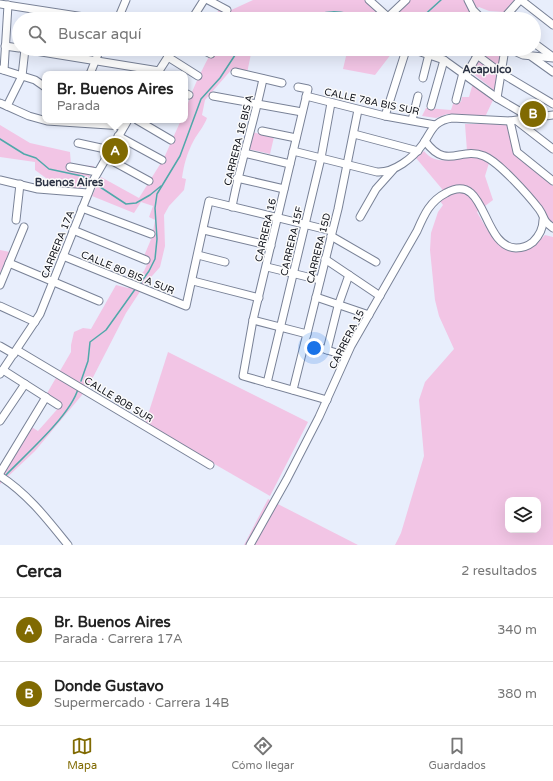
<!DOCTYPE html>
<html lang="es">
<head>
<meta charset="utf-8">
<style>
	:root { --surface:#fff; --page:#f6f6f6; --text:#222; --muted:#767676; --line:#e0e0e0; --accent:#806a02 }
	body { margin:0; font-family:"Varela Round",sans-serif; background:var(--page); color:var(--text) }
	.controls { position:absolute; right:12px; bottom:12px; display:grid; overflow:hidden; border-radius:8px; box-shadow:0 4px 16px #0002 }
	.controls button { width:36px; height:36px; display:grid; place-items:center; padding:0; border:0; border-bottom:1px solid var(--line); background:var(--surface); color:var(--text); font:20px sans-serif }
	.you { position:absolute; left:314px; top:348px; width:14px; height:14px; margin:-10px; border:3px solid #fff; border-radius:50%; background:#1a73e8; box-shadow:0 0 0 6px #1a73e833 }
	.badge { display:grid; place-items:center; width:26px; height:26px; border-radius:50%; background:var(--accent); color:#fff; font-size:13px; font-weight:700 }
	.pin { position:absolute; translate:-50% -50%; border:2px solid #fff; box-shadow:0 1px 4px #0006 }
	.popup { position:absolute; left:42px; top:71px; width:146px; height:52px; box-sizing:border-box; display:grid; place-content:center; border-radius:8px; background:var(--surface); filter:drop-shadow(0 1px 3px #0005); font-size:13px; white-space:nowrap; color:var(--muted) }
	.popup b { font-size:15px; color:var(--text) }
	.popup::after { content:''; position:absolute; left:50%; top:100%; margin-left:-8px; border:8px solid transparent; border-top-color:var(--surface) }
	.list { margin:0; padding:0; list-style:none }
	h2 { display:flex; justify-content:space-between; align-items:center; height:52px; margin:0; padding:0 16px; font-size:17px }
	h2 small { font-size:13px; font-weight:400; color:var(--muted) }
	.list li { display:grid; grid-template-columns:26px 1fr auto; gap:12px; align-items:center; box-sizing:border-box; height:64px; padding:0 16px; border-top:1px solid var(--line) }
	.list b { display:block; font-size:15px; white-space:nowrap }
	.list p { margin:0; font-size:13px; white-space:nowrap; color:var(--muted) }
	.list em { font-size:13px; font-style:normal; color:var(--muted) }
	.icon { flex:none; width:22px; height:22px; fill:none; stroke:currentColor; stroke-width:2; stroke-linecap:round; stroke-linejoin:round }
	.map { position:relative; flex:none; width:553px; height:545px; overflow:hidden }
	.search { position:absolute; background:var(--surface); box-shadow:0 4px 16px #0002; left:12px; right:12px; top:12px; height:44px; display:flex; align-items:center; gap:10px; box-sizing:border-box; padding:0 14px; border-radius:22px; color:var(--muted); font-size:15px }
	.sheet { height:180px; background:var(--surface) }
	nav { display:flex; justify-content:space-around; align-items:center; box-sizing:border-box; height:56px; border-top:1px solid var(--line); background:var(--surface); font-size:11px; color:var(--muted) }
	nav a { display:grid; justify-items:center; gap:2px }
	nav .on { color:var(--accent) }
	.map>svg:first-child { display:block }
</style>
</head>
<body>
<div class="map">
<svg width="553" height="545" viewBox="0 0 553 545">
	<rect width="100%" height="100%" fill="#e8eefc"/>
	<!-- green -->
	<g fill="#f2c5e5" fill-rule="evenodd">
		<path d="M253,0H365L386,19L409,0H516L504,12L489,11L479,7L467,15L465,19H213L220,8L227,12Z"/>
		<path d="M213,49H252L247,73L232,69L205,100L202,115L207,118C204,126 198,133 194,140C187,153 184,164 182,178L186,179L184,190L169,206L164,215L165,246L160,267L145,284L126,313L87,389L35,451L0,484V469L30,426L38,431L61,405L46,395L71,352V345L74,332L83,328L91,329L116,285L128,288L144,271L150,258L144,256L152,237L155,220L149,217L153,206L141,202L134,213L92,196L101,177L139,198L164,158L181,120H185C185,101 204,66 213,49Z"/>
		<path d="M395,49L375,75L343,69L347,52L334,50Z"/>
		<path d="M485,49H503L495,91L471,72Z"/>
		<path d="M473,83L494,98L485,117L447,114L436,118L422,116L426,108L451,110L454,101L461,102L462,97H469Z"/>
		<path d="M465,124H507L514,153L553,186V224L548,220L540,205L506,169L467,151Z"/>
		<path d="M0,125L30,143L70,152L71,165L94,166L87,182L78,189L46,187L50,181L35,170V162L0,157Z"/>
		<path d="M252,132L274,137L270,154L248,149Z"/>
		<path d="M424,151C442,174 471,145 489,163L485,176L493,200L477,212C495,244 511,271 545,235L553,237V545H395L401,533L424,456L419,400L425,382L454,349L439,316L435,300L430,250L431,233L438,212L443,205L440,201L442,189L416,158ZM508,500H538V530H508Z"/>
		<path d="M0,250L10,252L0,273Z"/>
		<path d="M168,352L308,422L270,496L145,424Z"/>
		<path d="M268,499L358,545H244Z"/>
	</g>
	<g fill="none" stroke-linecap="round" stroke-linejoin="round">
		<!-- stream -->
		<g stroke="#50a8aa" stroke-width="1.5">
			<path d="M301,19C325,11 339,8 363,19"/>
			<path d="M420,19L441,0"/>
			<path d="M0,139L24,154L36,158L49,169L82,176L91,181"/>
			<path d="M94,183L126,204L136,203L150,195L161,186"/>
			<path d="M139,285L149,271L155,259L157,239L155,208L157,194L180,156L201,99L220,78L239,49"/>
			<path d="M81,381L88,361L90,342L106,330L136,288"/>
			<path d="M6,475C26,454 70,416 78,389"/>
		</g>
		<!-- minor casing -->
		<g stroke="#798297" stroke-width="9">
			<g id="minor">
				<path d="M208,0L227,10"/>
				<path d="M369,0L388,17L406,0"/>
				<path d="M468,0L473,10L482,19"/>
				<path d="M521,0L553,25"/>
				<path d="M0,4L97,19"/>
				<path d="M118,19L126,0"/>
				<path d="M192,19L204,0"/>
				<path d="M503,19L520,0"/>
				<path d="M534,43L553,57"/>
				<path d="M5,46L19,48"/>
				<path d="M23,49L159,71"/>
				<path d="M201,49L211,54"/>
				<path d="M412,49L444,60L497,98L531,118"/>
				<path d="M469,49L501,73L553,104"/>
				<path d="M510,49L523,55L553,58"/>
				<path d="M168,57L198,76"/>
				<path d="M532,57L553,72"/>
				<path d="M0,69L35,80L45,87"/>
				<path d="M4,70L8,5"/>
				<path d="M235,72L282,83"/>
				<path d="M90,74L100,49"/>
				<path d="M157,74L173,49"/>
				<path d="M466,75L481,49"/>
				<path d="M423,78L429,54"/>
				<path d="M298,87L308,89L253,320L243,376L327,400"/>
				<path d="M185,93L189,95"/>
				<path d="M213,96L302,112"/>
				<path d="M306,96L385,116L435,125"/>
				<path d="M497,98L505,49"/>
				<path d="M456,100L463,73"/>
				<path d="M0,103L29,116L47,121L124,126"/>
				<path d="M7,106L22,76L25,49"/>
				<path d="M431,106L444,60"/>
				<path d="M385,116L406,50L409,49"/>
				<path d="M137,120L171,140"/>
				<path d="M412,120L418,96"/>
				<path d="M510,121L517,152L553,181"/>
				<path d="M517,121L553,149"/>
				<path d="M262,131L296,138"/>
				<path d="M354,134L418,151"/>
				<path d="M118,136L162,160"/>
				<path d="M425,141C447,171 460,146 484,156C499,162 529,196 539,209C546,219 541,219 553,228"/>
				<path d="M78,143L110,150"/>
				<path d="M293,151L377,172C394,173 413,158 423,144C432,131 433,121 452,118L510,121L553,115"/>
				<path d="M244,153L290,164"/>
				<path d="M105,157L149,181"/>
				<path d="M70,167L97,172"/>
				<path d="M237,178L284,189"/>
				<path d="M0,180L38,189L88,193"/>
				<path d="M232,207C240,164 254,122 263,79"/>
				<path d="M82,208L151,234"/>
				<path d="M360,217L376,189L393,170"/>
				<path d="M16,220L20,184"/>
				<path d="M73,230L146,260"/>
				<path d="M204,230L271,246"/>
				<path d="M331,236L376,262"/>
				<path d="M198,255L225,262"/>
				<path d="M63,256L186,306L209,201L332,231"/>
				<path d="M325,259L380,296"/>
				<path d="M9,263L99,301"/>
				<path d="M267,267L320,280"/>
				<path d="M193,281L259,298"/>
				<path d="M0,285L24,227"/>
				<path d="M316,297L369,315"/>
				<path d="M0,306L35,322"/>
				<path d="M253,320L307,334"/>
				<path d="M305,343L346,356"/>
				<path d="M0,346L14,354"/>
				<path d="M17,350L210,465"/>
				<path d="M327,350L338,306L349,275"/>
				<path d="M3,370L58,405"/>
				<path d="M0,374L40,314L94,179L128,120"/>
				<path d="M267,383L321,158L331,103"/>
				<path d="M293,390L338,209L358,110"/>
				<path d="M0,421L25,384"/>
				<path d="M0,473L46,397"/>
				<path d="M0,476C28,494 47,519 68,545"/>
				<path d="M250,545L287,479L319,417L351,346L417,231C424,215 430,201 446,193C487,170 481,247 516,248C522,248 528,246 533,242C539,236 543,228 543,220"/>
			</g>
		</g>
		<!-- minor -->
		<use href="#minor" stroke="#fff" stroke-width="7"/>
	</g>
	<g text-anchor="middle" stroke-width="3" stroke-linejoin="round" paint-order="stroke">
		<!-- street labels -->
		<g font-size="10" fill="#0e1119" stroke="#fbfbfb">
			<text transform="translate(372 101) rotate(12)" y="4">CALLE 78A BIS SUR</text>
			<text transform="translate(238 140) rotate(-76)" y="4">CARRERA 16 BIS A</text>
			<text transform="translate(265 230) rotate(-77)" y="4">CARRERA 16</text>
			<text transform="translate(291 241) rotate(-77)" y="4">CARRERA 15F</text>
			<text transform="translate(57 244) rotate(-68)" y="4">CARRERA 17A</text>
			<text transform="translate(318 248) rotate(-76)" y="4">CARRERA 15D</text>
			<text transform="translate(128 272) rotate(22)" y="4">CALLE 80 BIS A SUR</text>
			<text transform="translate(346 339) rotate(-63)" y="4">CARRERA 15</text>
			<text transform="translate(119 399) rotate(31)" y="4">CALLE 80B SUR</text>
		</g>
		<!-- neighbourhood labels -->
		<g font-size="11" font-weight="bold" fill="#2b3244" stroke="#fbfbfb">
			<text x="487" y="73">Acapulco</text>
			<text x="69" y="186">Buenos Aires</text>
		</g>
	</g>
</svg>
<div class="controls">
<button><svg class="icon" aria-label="layers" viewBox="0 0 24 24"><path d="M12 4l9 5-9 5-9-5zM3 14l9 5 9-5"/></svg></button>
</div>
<div class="you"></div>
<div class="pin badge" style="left:115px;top:151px">A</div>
<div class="popup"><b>Br. Buenos Aires</b>Parada</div>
<div class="pin badge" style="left:533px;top:114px">B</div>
<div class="search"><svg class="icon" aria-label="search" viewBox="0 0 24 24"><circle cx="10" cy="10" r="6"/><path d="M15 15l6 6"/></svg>Buscar aquí</div>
</div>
<section class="sheet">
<h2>Cerca<small>2 resultados</small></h2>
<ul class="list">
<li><span class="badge">A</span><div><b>Br. Buenos Aires</b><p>Parada · Carrera 17A</p></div><em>340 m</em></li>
<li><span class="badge">B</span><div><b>Donde Gustavo</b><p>Supermercado · Carrera 14B</p></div><em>380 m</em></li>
</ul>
</section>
<nav>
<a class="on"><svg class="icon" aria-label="map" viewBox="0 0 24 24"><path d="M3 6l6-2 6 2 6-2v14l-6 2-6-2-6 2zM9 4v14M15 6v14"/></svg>Mapa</a>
<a><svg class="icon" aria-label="directions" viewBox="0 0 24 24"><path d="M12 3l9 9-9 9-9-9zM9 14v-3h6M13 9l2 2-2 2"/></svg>Cómo llegar</a>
<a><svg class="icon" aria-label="saved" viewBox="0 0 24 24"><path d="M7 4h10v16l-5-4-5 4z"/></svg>Guardados</a>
</nav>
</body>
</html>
